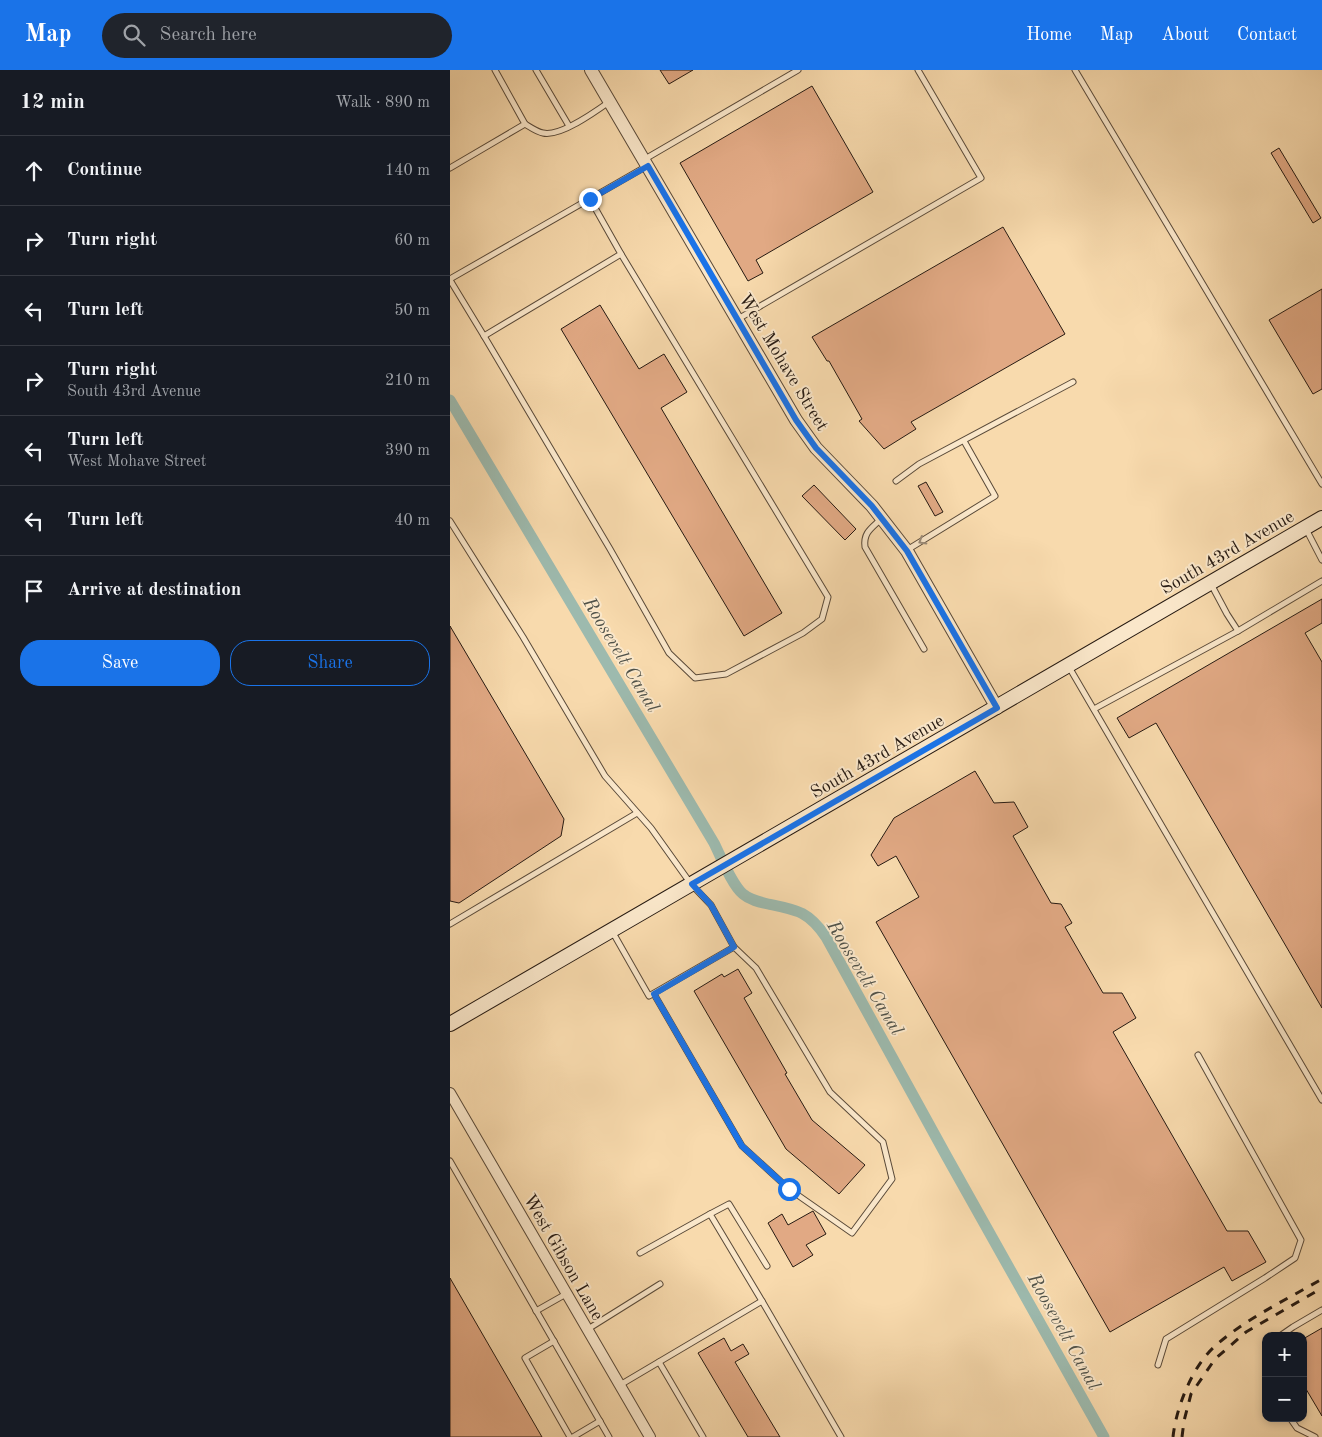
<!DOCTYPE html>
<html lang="en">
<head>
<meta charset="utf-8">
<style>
	:root { --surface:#171b24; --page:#20242c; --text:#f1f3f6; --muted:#9ea1a6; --line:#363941; --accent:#1a73e8 }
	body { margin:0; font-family:"Old Standard TT",serif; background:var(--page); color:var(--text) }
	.controls { position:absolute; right:15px; bottom:15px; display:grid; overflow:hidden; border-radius:10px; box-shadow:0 2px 8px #0003 }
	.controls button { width:45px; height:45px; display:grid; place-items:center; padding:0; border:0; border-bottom:1px solid var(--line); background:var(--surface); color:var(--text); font:25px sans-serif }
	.stop { position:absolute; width:15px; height:15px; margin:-11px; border:4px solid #1a73e8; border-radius:50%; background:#fff }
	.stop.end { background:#1a73e8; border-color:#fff; box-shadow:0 1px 5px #0008 }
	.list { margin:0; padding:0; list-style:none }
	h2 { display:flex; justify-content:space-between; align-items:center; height:65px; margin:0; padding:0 20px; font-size:21px }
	h2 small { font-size:16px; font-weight:400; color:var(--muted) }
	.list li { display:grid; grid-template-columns:32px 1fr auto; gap:15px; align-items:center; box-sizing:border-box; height:70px; padding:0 20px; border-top:1px solid var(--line) }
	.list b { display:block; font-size:19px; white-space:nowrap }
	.list p { margin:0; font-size:16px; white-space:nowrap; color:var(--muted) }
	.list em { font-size:16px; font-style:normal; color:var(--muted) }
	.actions { display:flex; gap:10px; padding:15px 20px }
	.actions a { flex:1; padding:11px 0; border:1px solid var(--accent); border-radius:20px; text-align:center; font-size:18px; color:var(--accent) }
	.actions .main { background:var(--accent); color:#fff }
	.icon { flex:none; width:28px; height:28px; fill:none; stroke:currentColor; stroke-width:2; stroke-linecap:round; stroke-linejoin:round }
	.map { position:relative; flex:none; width:872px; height:1367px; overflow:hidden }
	header { display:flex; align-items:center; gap:30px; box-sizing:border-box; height:70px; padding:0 25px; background:var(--accent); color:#fff }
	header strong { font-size:24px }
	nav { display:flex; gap:28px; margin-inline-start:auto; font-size:18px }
	.search { width:350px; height:45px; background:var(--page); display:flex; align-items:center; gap:12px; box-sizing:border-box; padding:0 18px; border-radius:28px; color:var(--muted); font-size:19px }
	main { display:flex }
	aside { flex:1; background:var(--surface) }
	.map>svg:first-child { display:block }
</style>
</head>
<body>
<header>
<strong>Map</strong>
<div class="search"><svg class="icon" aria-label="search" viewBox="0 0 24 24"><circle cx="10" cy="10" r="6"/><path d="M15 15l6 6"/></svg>Search here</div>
<nav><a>Home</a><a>Map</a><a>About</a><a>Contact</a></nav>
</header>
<main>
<aside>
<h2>12 min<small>Walk · 890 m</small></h2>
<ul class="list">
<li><svg class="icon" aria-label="ahead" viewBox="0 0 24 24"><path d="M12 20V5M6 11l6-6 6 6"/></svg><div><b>Continue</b></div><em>140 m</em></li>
<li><svg class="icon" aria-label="right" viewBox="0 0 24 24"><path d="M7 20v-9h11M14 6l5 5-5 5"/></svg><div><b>Turn right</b></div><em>60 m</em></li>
<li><svg class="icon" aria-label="left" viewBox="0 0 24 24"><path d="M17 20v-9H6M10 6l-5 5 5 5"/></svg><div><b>Turn left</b></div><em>50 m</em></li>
<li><svg class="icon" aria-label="right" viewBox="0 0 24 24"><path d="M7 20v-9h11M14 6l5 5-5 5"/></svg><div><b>Turn right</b><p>South 43rd Avenue</p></div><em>210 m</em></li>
<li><svg class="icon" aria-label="left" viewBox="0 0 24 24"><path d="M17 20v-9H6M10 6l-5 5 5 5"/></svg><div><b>Turn left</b><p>West Mohave Street</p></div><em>390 m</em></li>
<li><svg class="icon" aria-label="left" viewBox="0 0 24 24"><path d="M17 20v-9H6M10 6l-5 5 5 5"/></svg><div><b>Turn left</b></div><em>40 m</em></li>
<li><svg class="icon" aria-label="arrive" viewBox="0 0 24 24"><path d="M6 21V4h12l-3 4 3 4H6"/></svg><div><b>Arrive at destination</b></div></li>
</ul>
<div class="actions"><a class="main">Save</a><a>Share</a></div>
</aside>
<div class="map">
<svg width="872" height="1367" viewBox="0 0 872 1367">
	<rect width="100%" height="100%" fill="#f8daad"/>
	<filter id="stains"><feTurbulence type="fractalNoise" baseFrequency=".004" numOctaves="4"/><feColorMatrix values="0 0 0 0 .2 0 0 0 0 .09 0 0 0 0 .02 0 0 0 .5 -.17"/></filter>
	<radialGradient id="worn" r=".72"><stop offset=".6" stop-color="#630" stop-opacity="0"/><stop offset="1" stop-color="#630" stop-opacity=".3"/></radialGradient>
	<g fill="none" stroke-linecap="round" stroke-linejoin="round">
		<!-- canal -->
		<path stroke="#9dbaae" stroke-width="11" d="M0,330L264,773C271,787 282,815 293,824C300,830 309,832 318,834C347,840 358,841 376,867L497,1087L654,1367"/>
	</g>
	<!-- building -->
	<g fill="#e1a984" stroke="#261a12">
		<path d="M210,0H243L219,14Z"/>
		<path d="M362,16L423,122L306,190L313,203L298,211L230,93Z"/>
		<path d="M829,78L871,148L863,153L821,83Z"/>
		<path d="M553,157L615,264L461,352L466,359L434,379L409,351L412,349L379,291H377L362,267Z"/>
		<path d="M872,219V319L863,324L819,250Z"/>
		<path d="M150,235L189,299L214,284L237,322L211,338L332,543L294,566L111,259Z"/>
		<path d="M476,412L493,442L485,446L468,416Z"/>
		<path d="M364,415L406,459L395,470L352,426Z"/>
		<path d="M872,529V553L855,563L872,592V938L706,653L679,668L667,648Z"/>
		<path d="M0,556L114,749L111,766L9,833L0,831Z"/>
		<path d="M525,701L544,733L564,732L578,757L563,766L601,833L611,834L622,853L615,857L653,923H672L686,948L663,962L777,1161H798L816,1192L782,1211L774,1197L660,1262L426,852L469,827L446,786L428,796L421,785L444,748Z"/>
		<path d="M288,899L302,923L294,928L337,1003L335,1004L362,1050L415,1095L389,1124L336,1079L244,921L272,904L274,907Z"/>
		<path d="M363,1141L376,1164L356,1175L363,1185L343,1197L318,1153L332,1144L338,1155Z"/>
		<path d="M0,1208L92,1367H0Z"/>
		<path d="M872,1258V1346L853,1314V1269Z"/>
		<path d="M274,1268L281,1281L293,1274L299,1284L285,1292L330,1367H298L248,1283Z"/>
	</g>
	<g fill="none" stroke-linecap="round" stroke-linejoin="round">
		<!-- service casing -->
		<g stroke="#5a4a39" stroke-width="7">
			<g id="service">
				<path d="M86,0L119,56"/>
				<path d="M625,0L872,414"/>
				<path d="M75,54C80,57 87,62 93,63C110,67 145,42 159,32"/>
				<path d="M195,89L348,0"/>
				<path d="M0,98L75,54L45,0"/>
				<path d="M0,209L197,96"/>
				<path d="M0,210L34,266L171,184L140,129"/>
				<path d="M288,249L531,108L468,0"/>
				<path d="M34,266L160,479L219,583L245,608L276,604L353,563L372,549L378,527L171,184"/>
				<path d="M446,411L469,394L623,312"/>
				<path d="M432,448C422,458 413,462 415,477L474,579"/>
				<path d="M0,451L73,567L155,706L201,758L241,814L261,835L284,877L199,926L162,861"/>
				<path d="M856,459L872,490"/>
				<path d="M457,480L545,426L514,371"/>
				<path d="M761,514L777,544L788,561"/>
				<path d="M619,597L872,1030"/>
				<path d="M644,639L788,561L872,511"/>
				<path d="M0,854L187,743"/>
				<path d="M204,924L292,1076L339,1119L402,1163L442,1109L433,1072L380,1022L306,898L284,877"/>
				<path d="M0,1091L159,1367"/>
				<path d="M190,1183L260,1144"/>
				<path d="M312,1231L260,1144L279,1134L317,1196"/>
				<path d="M86,1241L116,1224"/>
				<path d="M138,1259L210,1214"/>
				<path d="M830,1266L843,1257L872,1240"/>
				<path d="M104,1271L75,1288L120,1367"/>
				<path d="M209,1292L253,1367"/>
				<path d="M708,1295L716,1269L815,1208L845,1188L851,1170L748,985"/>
				<path d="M170,1315L312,1231L391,1367"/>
				<path d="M840,1348L847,1358L865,1367"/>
				<path d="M123,1367L150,1351"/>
			</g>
		</g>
		<!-- minor casing -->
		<g stroke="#5a4a39" stroke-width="12">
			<path id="minor" d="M0,1023L200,1367"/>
		</g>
		<!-- tertiary casing -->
		<g stroke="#5a4a39" stroke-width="14">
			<path id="tertiary" d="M141,0L346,350L366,378L422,436L457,481L547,638"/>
		</g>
		<!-- secondary casing -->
		<g stroke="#261a12" stroke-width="16">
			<path id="secondary" d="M0,954L872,448"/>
		</g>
		<!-- service -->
		<use href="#service" stroke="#fae7ca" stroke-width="5"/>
		<!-- minor -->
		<use href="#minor" stroke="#fae7ca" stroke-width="10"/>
		<!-- tertiary -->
		<use href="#tertiary" stroke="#fae7ca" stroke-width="12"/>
		<!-- secondary -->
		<use href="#secondary" stroke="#fae7ca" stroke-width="14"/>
		<!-- rail -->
		<g stroke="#261a12" stroke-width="3" stroke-dasharray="9 9" stroke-linecap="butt">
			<path d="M723,1367C726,1338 742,1297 764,1277C795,1249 836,1230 872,1209"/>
			<path d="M732,1367L734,1351L741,1324L765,1289L796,1262L872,1218"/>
		</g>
	</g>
	<!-- one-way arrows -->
	<defs><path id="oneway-chevron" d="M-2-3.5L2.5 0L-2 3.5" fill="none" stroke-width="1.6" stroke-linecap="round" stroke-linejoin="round" transform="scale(1.25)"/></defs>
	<use stroke="#9b8b77" href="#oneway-chevron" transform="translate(472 471) rotate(149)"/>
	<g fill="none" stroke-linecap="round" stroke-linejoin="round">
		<!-- route -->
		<path stroke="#1a73e8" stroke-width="6" d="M140,129L198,96L346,350L366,378L422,436L457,481L547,638L242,814L261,835L284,877L204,924L292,1076L339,1119"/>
	</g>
	<g text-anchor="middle" stroke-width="4" stroke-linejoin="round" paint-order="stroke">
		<!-- street labels -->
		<g font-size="18" fill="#261a12" stroke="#fae7ca">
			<text transform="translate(334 292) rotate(59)" y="6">West Mohave Street</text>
			<text transform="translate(777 482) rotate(-30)" y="6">South 43rd Avenue</text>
			<text transform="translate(427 686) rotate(-30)" y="6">South 43rd Avenue</text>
			<text transform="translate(114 1187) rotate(60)" y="6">West Gibson Lane</text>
		</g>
		<!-- water labels -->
		<g font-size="19" font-style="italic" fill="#505249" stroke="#fae7ca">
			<text transform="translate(172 584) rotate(59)" y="7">Roosevelt Canal</text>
			<text transform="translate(416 907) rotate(59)" y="7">Roosevelt Canal</text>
			<text transform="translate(615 1261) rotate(61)" y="7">Roosevelt Canal</text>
		</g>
	</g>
	<rect width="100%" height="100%" filter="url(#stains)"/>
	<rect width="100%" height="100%" fill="url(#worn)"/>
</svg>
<div class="controls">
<button>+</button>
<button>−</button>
</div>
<div class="stop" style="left:339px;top:1119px"></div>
<div class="stop end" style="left:140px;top:129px"></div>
</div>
</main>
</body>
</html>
